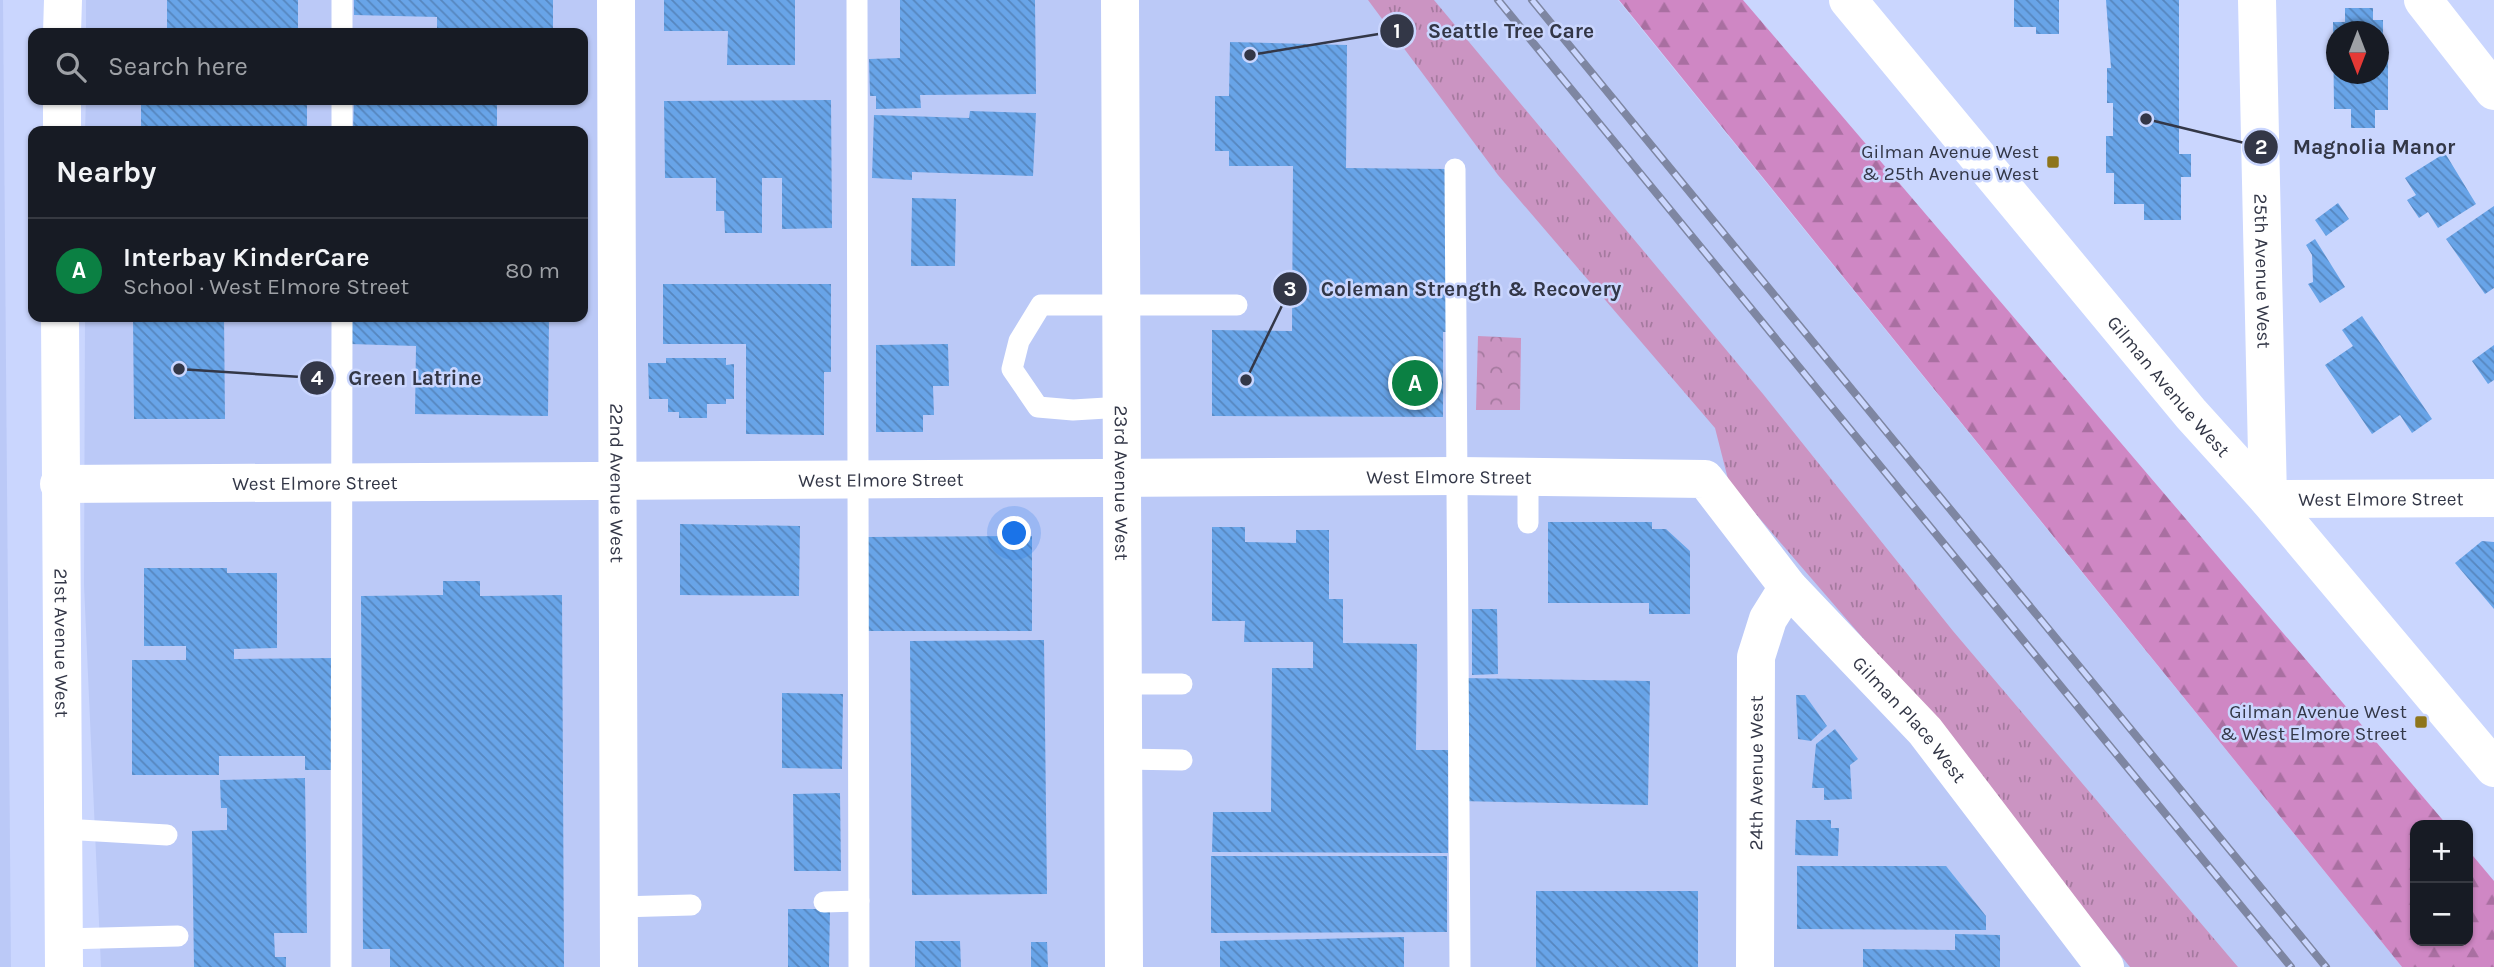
<!DOCTYPE html>
<html lang="en">
<head>
<meta charset="utf-8">
<style>
	:root { --surface:#171b24; --page:#20242c; --text:#f1f3f6; --muted:#9ea1a6; --line:#363941; --accent:#0b8043 }
	body { margin:0; font-family:Karla,sans-serif; background:var(--page); color:var(--text) }
	.controls { position:absolute; right:21px; bottom:21px; display:grid; overflow:hidden; border-radius:14px; box-shadow:0 2px 5px #0004 }
	.controls button { width:63px; height:63px; display:grid; place-items:center; padding:0; border:0; border-bottom:2px solid var(--line); background:var(--surface); color:var(--text); font:35px sans-serif }
	.compass { position:absolute; left:2326px; top:21px; width:63px; height:63px; border-radius:50%; background:var(--surface); box-shadow:0 2px 5px #0004; rotate:180deg }
	.you { position:absolute; left:1015px; top:534px; width:24px; height:24px; margin:-18px; border:5px solid #fff; border-radius:50%; background:#1a73e8; box-shadow:0 0 0 10px #1a73e833 }
	.badge { display:grid; place-items:center; width:46px; height:46px; border-radius:50%; background:var(--accent); color:#fff; font-size:23px; font-weight:700 }
	.pin { position:absolute; translate:-50% -50%; border:4px solid #fff; box-shadow:0 2px 7px #0006 }
	.list { margin:0; padding:0; list-style:none }
	h2 { display:flex; justify-content:space-between; align-items:center; height:91px; margin:0; padding:0 28px; font-size:30px }
	h2 small { font-size:23px; font-weight:400; color:var(--muted) }
	.list li { display:grid; grid-template-columns:46px 1fr auto; gap:21px; align-items:center; box-sizing:border-box; height:105px; padding:0 28px; border-top:2px solid var(--line) }
	.list b { display:block; font-size:26px; white-space:nowrap }
	.list p { margin:0; font-size:23px; white-space:nowrap; color:var(--muted) }
	.list em { font-size:23px; font-style:normal; color:var(--muted) }
	.icon { flex:none; width:38px; height:38px; fill:none; stroke:currentColor; stroke-width:2; stroke-linecap:round; stroke-linejoin:round }
	.map { position:relative; flex:none; width:2494px; height:967px; overflow:hidden }
	.search { position:absolute; background:var(--surface); box-shadow:0 2px 5px #0004; left:28px; top:28px; width:560px; height:77px; display:flex; align-items:center; gap:18px; box-sizing:border-box; padding:0 24px; border-radius:14px; color:var(--muted); font-size:26px }
	.panel { position:absolute; background:var(--surface); box-shadow:0 2px 5px #0004; left:28px; top:126px; width:560px; height:196px; border-radius:14px }
	.map>svg:first-child { display:block }
</style>
</head>
<body>
<div class="map">
<svg width="2494" height="967" viewBox="0 0 2494 967">
	<defs>
		<pattern id="grass-tufts" width="24" height="20" patternUnits="userSpaceOnUse" patternTransform="scale(1.75)"><rect width="24" height="20" fill="#cb94c2"/><path d="M3 7l-1-3M5 7V3M7 7l1-3M15 17l-1-3M17 17v-4M19 17l1-3" fill="none" stroke="#a57a9f"/></pattern>
		<pattern id="forest-firs" width="22" height="20" patternUnits="userSpaceOnUse" patternTransform="scale(1.75)"><rect width="22" height="20" fill="#cf87c4"/><path d="M5 1l3.5 6h-7zM16 11l3.5 6h-7z" fill="#a96fa1"/></pattern>
		<pattern id="park-crowns" width="20" height="18" patternUnits="userSpaceOnUse" patternTransform="scale(1.75)"><rect width="20" height="18" fill="#cb94c2"/><path d="M2 6a3 3 0 1 1 6 0M12 15a3 3 0 1 1 6 0" fill="none" stroke="#a57a9f"/></pattern>
		<pattern id="building-back-hatch" width="6" height="6" patternUnits="userSpaceOnUse" patternTransform="scale(1.75)"><rect width="6" height="6" fill="#68a4e8"/><path d="M-1 5l2 2M0 0l6 6M5-1l2 2" fill="none" stroke="#5686be"/></pattern>
	</defs>
	<rect width="100%" height="100%" fill="#cad6fe"/>
	<!-- built -->
	<g fill="#bbc9f7">
		<path d="M0,0H3L11,967H0Z"/>
		<path d="M86,0H1618L2402,967H101L84,585L85,317H583V131H85L86,100H583V33H86Z"/>
	</g>
	<!-- grass -->
	<path fill="url(#grass-tufts)" d="M1368,0H1434L1763,394L1953,631L2238,967H2130L1906,688L1729,483L1715,428L1498,175Z"/>
	<!-- forest -->
	<path fill="url(#forest-firs)" d="M1619,0H1743L2447,825H2415V941H2468V850L2494,881V967H2402Z"/>
	<!-- park -->
	<path fill="url(#park-crowns)" d="M1478,336L1521,338L1520,410H1476Z"/>
	<!-- building -->
	<g fill="url(#building-back-hatch)" fill-rule="evenodd">
		<rect x="167" y="0" width="131" height="33"/>
		<path d="M354,0H553V33H437V17L354,15Z"/>
		<path d="M664,0H795V65H727L728,31H664Z"/>
		<path d="M900,0H1035L1036,94L920,95L921,108L876,109V96H870L869,59L900,58Z"/>
		<path d="M2014,0H2059V34H2036V27H2014Z"/>
		<path d="M2106,0H2179V154H2191V177H2181V220H2144V204H2114V173H2106V136H2113V103H2107V68H2111Z"/>
		<path d="M2345,8H2373V20H2383V43H2388V110H2375V128H2351V109H2334L2333,22H2345ZM2336,32H2378V74H2336Z"/>
		<path d="M1230,42L1347,45L1346,168L1449,169L1448,332H1443V417L1212,416V330L1292,331L1293,166H1229V151H1215V96H1229Z"/>
		<rect x="141" y="100" width="166" height="31"/>
		<path d="M436,100H497V131H353L354,101L436,103Z"/>
		<path d="M831,100L832,228L782,229V178H762V233H725L724,211H716V178H665L664,101Z"/>
		<path d="M970,111L1036,113L1033,176L912,172V180L872,178L874,115L969,118Z"/>
		<path d="M2445,153L2476,204L2438,228L2428,212L2419,218L2407,200L2416,195L2405,178Z"/>
		<path d="M912,198L956,199L955,266H911Z"/>
		<path d="M2338,203L2349,219L2326,236L2315,220Z"/>
		<path d="M2494,206V288L2485,294L2446,239Z"/>
		<path d="M2315,239L2345,287L2320,303L2308,284L2313,282L2312,255L2306,245Z"/>
		<path d="M663,284H831V372H824V435L746,434V344H663Z"/>
		<path d="M2362,316L2432,419L2412,433L2400,415L2372,434L2325,365L2353,346L2342,330Z"/>
		<path d="M133,317H224L225,419H134Z"/>
		<path d="M351,317H549L548,416L415,414L416,346L350,344Z"/>
		<path d="M948,344L949,386H933L934,415H923V432H876V345Z"/>
		<path d="M2494,345V380L2488,384L2472,361Z"/>
		<path d="M666,358H726V365L734,364V399H726V404H707V418H679V412H668V399H649L648,363H666Z"/>
		<path d="M1548,522H1652V529H1666L1690,551V614H1649V603H1548Z"/>
		<path d="M680,524L800,526L799,596L680,595Z"/>
		<path d="M1212,527H1245V542L1296,543V530H1329V599H1343V643L1417,644L1416,750H1448V853L1212,852L1213,812H1271L1272,668H1313V642H1244L1245,621H1212Z"/>
		<path d="M1032,536V631H868V537Z"/>
		<path d="M2482,541L2494,542V609L2455,563Z"/>
		<path d="M144,568H227V573H277V648L234,649V659L336,658V770H305V756H219V775H132V660H186V646H144Z"/>
		<path d="M443,581H480V596L562,595L564,967H390V949H363L361,596L443,595Z"/>
		<path d="M1472,609H1497L1498,674L1472,675Z"/>
		<path d="M1044,640L1047,894L912,895L910,641Z"/>
		<path d="M1462,678L1650,681L1648,805L1460,801Z"/>
		<path d="M782,693L843,694L842,769L782,768Z"/>
		<path d="M1796,695H1805L1827,726L1811,741L1798,739Z"/>
		<path d="M1835,729L1858,759L1850,765L1852,799L1824,800V788H1812L1816,744Z"/>
		<path d="M305,778L307,933H274L275,957H286V967H194L192,831L227,830V808H221L220,780Z"/>
		<path d="M840,793L841,871H794L793,794Z"/>
		<path d="M1796,820H1831V828H1839L1838,856L1795,855Z"/>
		<path d="M1211,856H1447V932L1211,933Z"/>
		<path d="M1797,866H1946L1986,916V930L1797,929Z"/>
		<rect x="1536" y="891" width="162" height="76"/>
		<path d="M788,909H830L829,967H788Z"/>
		<path d="M1955,934L2000,935V967H1863V949L1955,950Z"/>
		<path d="M1404,937V967H1220V941Z"/>
		<path d="M915,941H960L961,967H915Z"/>
		<path d="M1031,942H1047L1048,967H1031Z"/>
	</g>
	<g fill="none" stroke-linecap="round" stroke-linejoin="round">
		<!-- service -->
		<g stroke="#fff" stroke-width="21">
			<path d="M342,0V33"/>
			<path d="M857,0L859,967"/>
			<path d="M342,100V131"/>
			<path d="M1455,169L1460,967"/>
			<path d="M1123,407L1073,410L1038,407L1012,369L1019,341L1041,305H1237"/>
			<path d="M1528,477V523"/>
			<path d="M1123,684H1182"/>
			<path d="M1123,759L1182,760"/>
			<path d="M63,829L167,835"/>
			<path d="M824,902L859,901"/>
			<path d="M619,907L691,905"/>
			<path d="M64,939L178,936"/>
			<path d="M341,967L342,317"/>
		</g>
		<!-- minor -->
		<g stroke="#fff" stroke-width="38">
			<path id="s1" d="M616,0L619,967"/>
			<path id="s2" d="M1120,0L1124,967"/>
			<path id="s3" d="M2257,0L2268,499L2494,498"/>
			<path d="M2423,0L2494,91"/>
			<path id="s4" d="M59,484L1457,476L1705,479L1788,587L1925,731L2105,967"/>
			<path id="s5" d="M1755,967L1756,657L1768,619L1788,587"/>
		</g>
		<!-- tertiary -->
		<g stroke="#fff" stroke-width="38">
			<path d="M62,33L63,0"/>
			<path d="M62,131V100"/>
			<path id="s6" d="M60,317L64,967"/>
		</g>
		<!-- secondary -->
		<path stroke="#fff" stroke-width="38" id="s7" d="M1848,0L2191,414L2268,499L2494,768"/>
		<!-- rail casing -->
		<g stroke="#7e86a2" stroke-width="8">
			<g id="rail">
				<path d="M1498,0L2291,967"/>
				<path d="M1532,0L2326,967"/>
			</g>
		</g>
		<!-- rail -->
		<use href="#rail" stroke="#cad6fe" stroke-width="5" stroke-dasharray="16" stroke-linecap="butt"/>
	</g>
	<!-- markers -->
	<g fill="#8e751a" stroke="#cad6fe" stroke-width="2.5">
		<rect x="2046" y="155" width="14" height="14" rx="3.5"/>
		<rect x="2414" y="715" width="14" height="14" rx="3.5"/>
	</g>
	<g text-anchor="middle" stroke-width="5" stroke-linejoin="round" paint-order="stroke">
		<!-- poi labels -->
		<g font-size="19" fill="#333747" stroke="#cad6fe" text-anchor="end">
			<text x="2039" y="158">Gilman Avenue West<tspan x="2039" dy="22">&amp; 25th Avenue West</tspan></text>
			<text x="2407" y="718">Gilman Avenue West<tspan x="2407" dy="22">&amp; West Elmore Street</tspan></text>
		</g>
		<!-- street labels -->
		<g font-size="19" fill="#333747" stroke="#cad6fe">
			<text dy="7" stroke="none"><textPath href="#s3" startOffset="271">25th Avenue West</textPath></text>
			<text dy="7" stroke="none"><textPath href="#s7" startOffset="502">Gilman Avenue West</textPath></text>
			<text dy="7" stroke="none"><textPath href="#s4" startOffset="1390">West Elmore Street</textPath></text>
			<text dy="7" stroke="none"><textPath href="#s4" startOffset="822">West Elmore Street</textPath></text>
			<text dy="7" stroke="none"><textPath href="#s2" startOffset="483">23rd Avenue West</textPath></text>
			<text dy="7" stroke="none"><textPath href="#s4" startOffset="256">West Elmore Street</textPath></text>
			<text dy="7" stroke="none"><textPath href="#s1" startOffset="483">22nd Avenue West</textPath></text>
			<text dy="7" stroke="none"><textPath href="#s3" startOffset="612">West Elmore Street</textPath></text>
			<text dy="7" stroke="none"><textPath href="#s6" startOffset="326">21st Avenue West</textPath></text>
			<text dy="7" stroke="none"><textPath href="#s4" startOffset="1962">Gilman Place West</textPath></text>
			<text dy="7" stroke="none"><textPath href="#s5" startOffset="194">24th Avenue West</textPath></text>
		</g>
	</g>
	<!-- callouts -->
	<path fill="none" stroke="#333747" stroke-width="2.5" d="M1250 55L1397 31M2146 119L2261 147M1246 380L1290 289M179 369L317 378"/>
	<g fill="#333747" stroke="#cad6fe" stroke-width="2.5">
		<circle cx="1250" cy="55" r="7"/>
		<circle cx="2146" cy="119" r="7"/>
		<circle cx="1246" cy="380" r="7"/>
		<circle cx="179" cy="369" r="7"/>
		<circle cx="1397" cy="31" r="18"/>
		<circle cx="2261" cy="147" r="18"/>
		<circle cx="1290" cy="289" r="18"/>
		<circle cx="317" cy="378" r="18"/>
	</g>
	<g font-size="21" text-anchor="middle" font-weight="bold" fill="#fff">
		<text x="1397" y="38">1</text>
		<text x="2261" y="154">2</text>
		<text x="1290" y="296">3</text>
		<text x="317" y="385">4</text>
	</g>
	<g font-size="21" text-anchor="middle" font-weight="bold" fill="#333747" stroke="#cad6fe" stroke-width="5" stroke-linejoin="round" paint-order="stroke">
		<text x="1511" y="38">Seattle Tree Care</text>
		<text x="2374" y="154">Magnolia Manor</text>
		<text x="1471" y="296">Coleman Strength &amp; Recovery</text>
		<text x="415" y="385">Green Latrine</text>
	</g>
</svg>
<div class="controls">
<button>+</button>
<button>−</button>
</div>
<svg class="compass" viewBox="-18 -18 36 36"><path d="M0-13l5 13h-10z" fill="#e53935"/><path d="M0 13l5-13h-10z" fill="#9ea1a6"/></svg>
<div class="you"></div>
<div class="pin badge" style="left:1415px;top:383px">A</div>
<div class="search"><svg class="icon" aria-label="search" viewBox="0 0 24 24"><circle cx="10" cy="10" r="6"/><path d="M15 15l6 6"/></svg>Search here</div>
<section class="panel">
<h2>Nearby<small></small></h2>
<ul class="list">
<li><span class="badge">A</span><div><b>Interbay KinderCare</b><p>School · West Elmore Street</p></div><em>80 m</em></li>
</ul>
</section>
</div>
</body>
</html>
